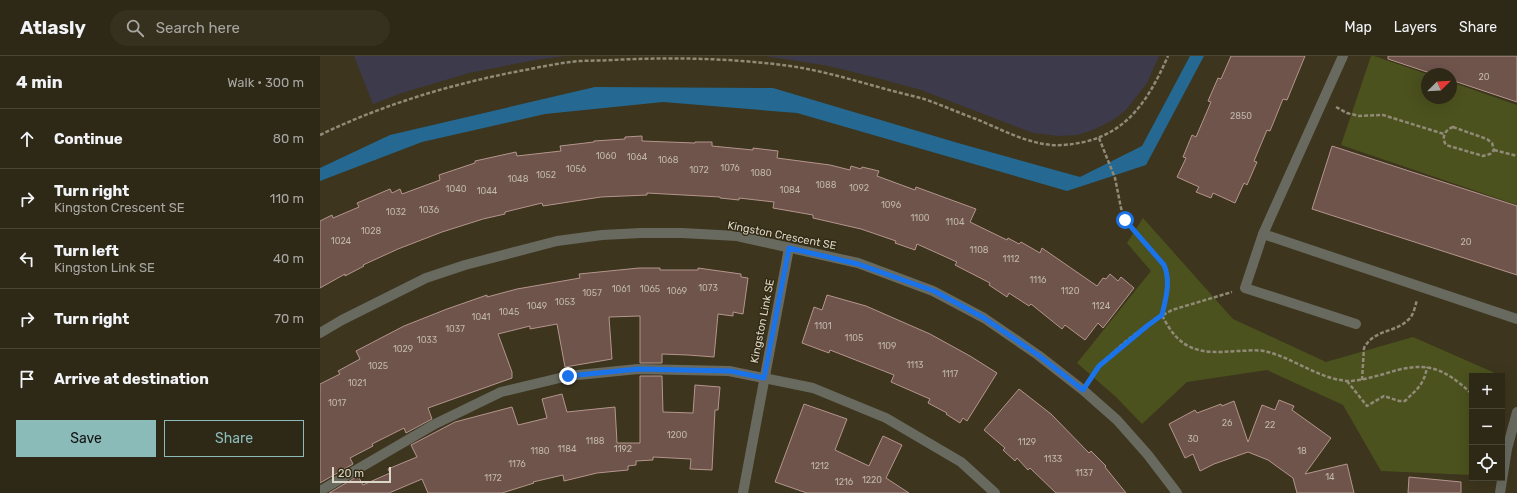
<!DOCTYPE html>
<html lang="en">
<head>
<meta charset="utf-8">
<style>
	:root { --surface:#2e2816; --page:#36301f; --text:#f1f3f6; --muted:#a7a6a1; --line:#494435; --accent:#8bbbb9 }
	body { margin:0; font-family:Rubik,sans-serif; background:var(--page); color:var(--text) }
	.controls { position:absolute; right:12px; bottom:12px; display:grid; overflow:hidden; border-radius:0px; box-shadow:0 4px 16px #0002 }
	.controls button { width:36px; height:36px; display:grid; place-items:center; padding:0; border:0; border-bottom:1px solid var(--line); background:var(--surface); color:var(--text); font:20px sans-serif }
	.compass { position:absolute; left:1101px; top:12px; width:36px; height:36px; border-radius:50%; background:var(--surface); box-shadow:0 4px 16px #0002; rotate:66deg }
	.scale { position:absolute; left:12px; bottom:10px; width:59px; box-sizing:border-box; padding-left:4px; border:2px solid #dbd6c8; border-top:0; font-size:11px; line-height:14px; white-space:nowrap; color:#dbd6c8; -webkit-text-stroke:3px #332b14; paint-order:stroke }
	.stop { position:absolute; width:12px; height:12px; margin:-9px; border:3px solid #1a73e8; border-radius:50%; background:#fff }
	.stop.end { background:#1a73e8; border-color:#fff; box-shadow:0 1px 4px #0008 }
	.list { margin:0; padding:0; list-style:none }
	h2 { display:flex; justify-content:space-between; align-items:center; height:52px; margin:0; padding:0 16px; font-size:17px }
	h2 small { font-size:13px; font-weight:400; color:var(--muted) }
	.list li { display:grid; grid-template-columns:26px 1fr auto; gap:12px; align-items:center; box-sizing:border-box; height:60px; padding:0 16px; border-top:1px solid var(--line) }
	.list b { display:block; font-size:15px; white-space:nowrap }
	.list p { margin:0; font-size:13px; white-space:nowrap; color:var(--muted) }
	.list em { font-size:13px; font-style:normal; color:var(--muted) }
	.actions { display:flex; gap:8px; padding:12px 16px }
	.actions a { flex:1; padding:9px 0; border:1px solid var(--accent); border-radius:0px; text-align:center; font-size:14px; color:var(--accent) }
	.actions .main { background:var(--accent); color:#111 }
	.icon { flex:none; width:22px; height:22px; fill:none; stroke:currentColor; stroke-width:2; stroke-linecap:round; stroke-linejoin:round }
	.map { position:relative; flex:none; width:1197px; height:437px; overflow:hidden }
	header { display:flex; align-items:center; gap:24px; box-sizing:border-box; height:56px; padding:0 20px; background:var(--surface); border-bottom:1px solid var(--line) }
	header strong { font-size:19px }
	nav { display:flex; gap:22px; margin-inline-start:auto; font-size:14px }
	.search { width:280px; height:36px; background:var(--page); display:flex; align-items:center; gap:10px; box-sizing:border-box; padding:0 14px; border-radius:22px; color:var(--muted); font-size:15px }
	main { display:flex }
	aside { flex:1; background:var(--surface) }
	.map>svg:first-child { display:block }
</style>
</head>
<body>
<header>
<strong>Atlasly</strong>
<div class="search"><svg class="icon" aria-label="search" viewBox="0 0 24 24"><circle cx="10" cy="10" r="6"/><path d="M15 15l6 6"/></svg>Search here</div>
<nav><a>Map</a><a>Layers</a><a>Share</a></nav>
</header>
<main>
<aside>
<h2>4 min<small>Walk · 300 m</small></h2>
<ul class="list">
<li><svg class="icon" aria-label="ahead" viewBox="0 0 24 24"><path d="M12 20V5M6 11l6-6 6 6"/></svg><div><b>Continue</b></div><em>80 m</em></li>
<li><svg class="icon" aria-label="right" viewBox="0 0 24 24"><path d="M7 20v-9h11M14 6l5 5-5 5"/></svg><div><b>Turn right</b><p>Kingston Crescent SE</p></div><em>110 m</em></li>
<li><svg class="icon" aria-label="left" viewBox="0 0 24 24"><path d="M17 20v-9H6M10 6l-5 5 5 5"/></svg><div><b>Turn left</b><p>Kingston Link SE</p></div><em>40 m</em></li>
<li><svg class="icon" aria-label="right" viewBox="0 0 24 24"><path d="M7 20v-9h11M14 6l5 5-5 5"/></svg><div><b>Turn right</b></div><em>70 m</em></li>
<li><svg class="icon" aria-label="arrive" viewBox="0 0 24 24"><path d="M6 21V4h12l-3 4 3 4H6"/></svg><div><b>Arrive at destination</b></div></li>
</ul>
<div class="actions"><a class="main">Save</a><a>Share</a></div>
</aside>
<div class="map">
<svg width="1197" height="437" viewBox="0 0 1197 437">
	<rect width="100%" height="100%" fill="#3d351d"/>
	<!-- commercial -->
	<g fill="#3d3a4c">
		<path d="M34,0H246L215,4L149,17L82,37L53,48Z"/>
		<path d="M445,0H839L827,27L806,54L793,64L773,74L757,79L738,80L713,77L601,34L557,22L509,10Z"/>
	</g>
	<!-- green -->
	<g fill="#4b521e">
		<path d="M1051,0H1054L1107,18V42H1131V26L1197,49V149L1021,89Z"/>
		<path d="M823,162L913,263L1006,306L1093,281L1184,321L1182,326V320H1152V419L1061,415L1023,349L947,314L867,326L822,368L796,341L757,307L831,215L807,187Z"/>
	</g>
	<!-- water -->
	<path fill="#256992" d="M870,0H884L826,109L747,135L477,57L343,46L225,58L102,86L0,125V112L70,79L275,31L453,32L638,87L760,121L822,90Z"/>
	<!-- building -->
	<g fill="#6f544c" stroke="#b4958d">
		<path d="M911,0H985L967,44L963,43L950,75L947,74L934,105L937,106L927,129L924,127L915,147L893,137L891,142L876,136L879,131L857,121L866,102L863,101L872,79L876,81L891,46L888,45L898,22L901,23Z"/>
		<path d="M1068,0H1197V46L1131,24V18H1113L1068,3Z"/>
		<path d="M322,80V85L375,87V86H392V90L433,94V92L458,95L457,102L510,109L530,114L531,110L541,113L542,111L559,115L557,120L595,134L596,131L656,153L650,166L687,184L688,182L699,188L701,186L720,197L722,192L777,230L783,222L786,223L790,218L798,225L801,221L814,232L783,272L778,267L765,284L745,269L742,273L711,248L709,250L689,237L687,241L669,229L670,227L635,209L637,206L597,188L595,194L575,187L576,185L541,173L493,162V159L453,152L454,146L419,142V144L400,142V141L327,137V139L281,141L223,150L222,147L185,156V158L163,163L122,176L78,193L43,209L44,210L25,220V218L0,232V165L12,159L13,162L39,151L37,147L70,133L72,137L80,133L82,138L120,124L119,119L155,107V105L196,96L197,100L241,95L240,90L274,86V85L305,83V81Z"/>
		<path d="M1012,90L1197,150V219L992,153Z"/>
		<path d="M319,212H340V214H378V212L421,218V221L428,222L423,258L413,256V260L398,258L394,301L368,299L342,298V307H320V260L289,261L292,303L245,311L237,268L210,273V270L178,278L192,316V322L108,352L112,363L86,377L84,372L52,388L53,390L30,402L33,408L0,427V328L20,318L18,315L40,303L36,295L84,270L127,253L167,239V241L197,233L260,222L259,218Z"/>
		<path d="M507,239L546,250L610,278L650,300L677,317L647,365L643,362L640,367L626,358L627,357L608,347L610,343L571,326L574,319L510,294L509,297L482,287L494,251L502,254Z"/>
		<path d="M320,320H342L343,356L373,357L375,329L400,331L398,354H395L392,414L370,413L371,403L333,401V404L316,405V409L308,410V414L277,417L244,425L243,419L213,426L214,427L182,437H108L102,423L69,437H9L38,420L43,429L70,417L68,413L97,401L91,389L135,366L192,351L198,369L227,362L222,343L242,338L247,356L295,351L297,387H320Z"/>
		<path d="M699,333L731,358L769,397L771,395L786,410L785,411L806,437H736L710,412L708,414L697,402L695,405L683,394L685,392L664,374Z"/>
		<path d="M959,344L974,350L972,354L1011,382L985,418L1027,408L1034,437H977L973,422L948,404L928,396L894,408L880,415L873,398L865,402L849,368L875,354L877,357L901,348L902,350L914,345L928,386L942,349L955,354Z"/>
		<path d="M484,348L527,363L515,394L549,410L563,380L582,389L566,422L589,437H487L455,426Z"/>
		<path d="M1089,421L1141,426V437H1088Z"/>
	</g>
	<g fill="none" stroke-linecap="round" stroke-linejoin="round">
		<!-- path -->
		<g stroke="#908a77" stroke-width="2.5" stroke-dasharray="4 2" stroke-linecap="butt">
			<path d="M1016,51L1027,57L1039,60L1063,59L1124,78"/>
			<path d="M1133,71L1167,83L1172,87L1174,94L1170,98L1163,100L1126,89C1121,81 1125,74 1133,71Z"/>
			<path d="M0,79C64,48 135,27 205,14C220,11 235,8 250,6C264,4 278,5 292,4C351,1 411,2 470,10C504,15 536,25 569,34C580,37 593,40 604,43C622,49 639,57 656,63C683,74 713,91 743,89C802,85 826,50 848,0"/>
			<path d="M779,82L795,122L801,152L805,164L844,209C851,225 846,242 842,259"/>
			<path d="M1174,94L1197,100"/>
			<path d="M843,259L852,254L912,236"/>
			<path d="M771,322C788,297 818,275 842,259C860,296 880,298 917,295C927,295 938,293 948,296C975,303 999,323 1028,325C1040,325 1052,321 1064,318C1104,305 1121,309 1152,338"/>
			<path d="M1042,324L1044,292C1054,273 1075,277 1088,264C1094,259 1095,250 1097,244"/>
			<path d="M1027,325L1047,350L1064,340L1079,345H1085C1097,333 1104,329 1107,311"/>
		</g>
		<!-- minor -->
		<g stroke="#696a5f" stroke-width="10">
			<path d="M1023,0L943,178L1197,263"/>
			<path d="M943,178L925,232L1036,268"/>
			<path d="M0,277L22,264L106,222L145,209L237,185L282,179L321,177H362L417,180L538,207L613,235L664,262L718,299L763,334L797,364L828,399L857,437"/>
			<path d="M0,435L115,368L181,336L248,320L318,313L409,315L493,332L566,362L641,406L675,437"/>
			<path d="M423,437L469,192"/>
			<path d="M1180,437L1187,393L1197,356"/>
		</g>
	</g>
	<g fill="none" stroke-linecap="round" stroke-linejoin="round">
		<!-- route -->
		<path stroke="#1a73e8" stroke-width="5" d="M248,320L318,313L410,315L444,322L469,192L538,208L614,235L664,262L718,299L763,334L779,310L827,270L842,259C846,242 851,225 844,209L805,164"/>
	</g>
	<g text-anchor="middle" stroke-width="3" stroke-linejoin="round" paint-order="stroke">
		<!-- number labels -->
		<g font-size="9" fill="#c0b6a9">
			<text x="1164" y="24">20</text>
			<text x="921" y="63">2850</text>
			<text x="286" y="103">1060</text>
			<text x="317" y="104">1064</text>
			<text x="348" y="107">1068</text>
			<text x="410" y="115">1076</text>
			<text x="256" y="116">1056</text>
			<text x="379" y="117">1072</text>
			<text x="441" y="120">1080</text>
			<text x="226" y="122">1052</text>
			<text x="198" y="126">1048</text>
			<text x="506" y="132">1088</text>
			<text x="539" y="135">1092</text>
			<text x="136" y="136">1040</text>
			<text x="470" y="137">1084</text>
			<text x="167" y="138">1044</text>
			<text x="571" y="152">1096</text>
			<text x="109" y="157">1036</text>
			<text x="76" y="159">1032</text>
			<text x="600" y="165">1100</text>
			<text x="635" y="169">1104</text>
			<text x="51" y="178">1028</text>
			<text x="21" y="188">1024</text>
			<text x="1146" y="189">20</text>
			<text x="659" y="197">1108</text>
			<text x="691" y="206">1112</text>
			<text x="718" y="227">1116</text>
			<text x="388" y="235">1073</text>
			<text x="301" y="236">1061</text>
			<text x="330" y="236">1065</text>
			<text x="357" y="238">1069</text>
			<text x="750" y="238">1120</text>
			<text x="272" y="240">1057</text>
			<text x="245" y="249">1053</text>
			<text x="217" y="253">1049</text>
			<text x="781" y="253">1124</text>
			<text x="189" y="259">1045</text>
			<text x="161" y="264">1041</text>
			<text x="503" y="273">1101</text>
			<text x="135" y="276">1037</text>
			<text x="534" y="285">1105</text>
			<text x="107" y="287">1033</text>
			<text x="567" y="293">1109</text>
			<text x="83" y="296">1029</text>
			<text x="595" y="312">1113</text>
			<text x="58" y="313">1025</text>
			<text x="630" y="321">1117</text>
			<text x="37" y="330">1021</text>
			<text x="17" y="350">1017</text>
			<text x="907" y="370">26</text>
			<text x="950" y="372">22</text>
			<text x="357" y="382">1200</text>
			<text x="873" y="386">30</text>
			<text x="275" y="388">1188</text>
			<text x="707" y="389">1129</text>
			<text x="247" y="396">1184</text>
			<text x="303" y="396">1192</text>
			<text x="220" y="398">1180</text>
			<text x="982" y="398">18</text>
			<text x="733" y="406">1133</text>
			<text x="197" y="411">1176</text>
			<text x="500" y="413">1212</text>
			<text x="764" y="420">1137</text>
			<text x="1010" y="424">14</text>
			<text x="173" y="425">1172</text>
			<text x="552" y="427">1220</text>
			<text x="524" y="429">1216</text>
		</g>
		<!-- street labels -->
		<g font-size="11" fill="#dbd6c8" stroke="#332b14">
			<text transform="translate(462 179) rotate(11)" y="4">Kingston Crescent SE</text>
			<text transform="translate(442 265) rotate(-79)" y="4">Kingston Link SE</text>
		</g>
	</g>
</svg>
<div class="controls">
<button>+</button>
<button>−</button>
<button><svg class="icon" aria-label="locate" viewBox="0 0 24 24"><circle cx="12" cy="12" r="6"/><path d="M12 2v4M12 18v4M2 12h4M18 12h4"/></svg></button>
</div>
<svg class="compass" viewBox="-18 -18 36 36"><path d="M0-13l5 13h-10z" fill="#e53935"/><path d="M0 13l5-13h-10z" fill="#a7a6a1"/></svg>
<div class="scale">20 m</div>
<div class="stop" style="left:805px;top:164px"></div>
<div class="stop end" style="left:248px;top:320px"></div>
</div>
</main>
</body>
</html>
